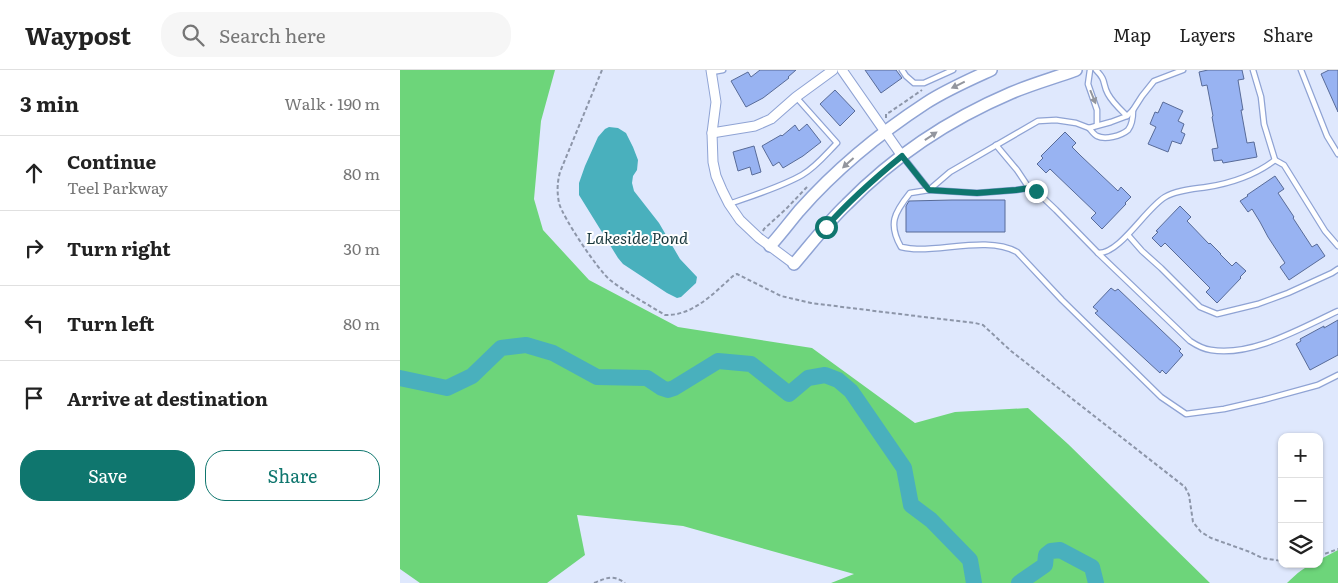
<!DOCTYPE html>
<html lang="en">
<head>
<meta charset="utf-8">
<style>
	:root { --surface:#fff; --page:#f6f6f6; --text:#222; --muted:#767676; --line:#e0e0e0; --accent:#0f766e }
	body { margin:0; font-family:Literata,serif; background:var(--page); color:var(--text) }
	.controls { position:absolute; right:15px; bottom:15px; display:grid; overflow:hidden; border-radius:10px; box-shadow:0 1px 4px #0004 }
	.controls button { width:45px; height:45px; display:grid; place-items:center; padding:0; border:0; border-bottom:1px solid var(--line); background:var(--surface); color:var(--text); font:25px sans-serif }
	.stop { position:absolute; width:15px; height:15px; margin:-11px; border:4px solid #0f766e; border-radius:50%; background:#fff }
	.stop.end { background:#0f766e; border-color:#fff; box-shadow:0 1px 5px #0008 }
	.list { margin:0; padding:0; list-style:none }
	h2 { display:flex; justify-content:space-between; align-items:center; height:65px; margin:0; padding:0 20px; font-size:21px }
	h2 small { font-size:16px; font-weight:400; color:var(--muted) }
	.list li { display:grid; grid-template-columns:32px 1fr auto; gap:15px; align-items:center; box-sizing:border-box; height:75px; padding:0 20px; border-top:1px solid var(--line) }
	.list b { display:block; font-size:19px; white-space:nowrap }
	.list p { margin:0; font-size:16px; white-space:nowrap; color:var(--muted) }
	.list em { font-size:16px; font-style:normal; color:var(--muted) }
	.actions { display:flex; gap:10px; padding:15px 20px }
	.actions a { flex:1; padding:11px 0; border:1px solid var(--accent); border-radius:20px; text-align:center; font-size:18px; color:var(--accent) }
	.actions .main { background:var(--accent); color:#fff }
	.icon { flex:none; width:28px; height:28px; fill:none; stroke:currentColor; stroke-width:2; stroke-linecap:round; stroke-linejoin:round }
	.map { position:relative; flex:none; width:938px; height:513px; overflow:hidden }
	header { display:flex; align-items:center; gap:30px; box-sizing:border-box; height:70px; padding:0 25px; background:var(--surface); border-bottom:1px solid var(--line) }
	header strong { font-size:24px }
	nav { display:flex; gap:28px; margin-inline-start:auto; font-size:18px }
	.search { width:350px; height:45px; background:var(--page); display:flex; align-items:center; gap:12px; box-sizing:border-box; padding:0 18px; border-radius:20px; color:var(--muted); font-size:19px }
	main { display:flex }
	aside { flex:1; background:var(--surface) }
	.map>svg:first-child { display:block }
</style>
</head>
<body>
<header>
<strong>Waypost</strong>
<div class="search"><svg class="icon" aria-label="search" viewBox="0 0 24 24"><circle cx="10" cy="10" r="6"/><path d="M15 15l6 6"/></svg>Search here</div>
<nav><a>Map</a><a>Layers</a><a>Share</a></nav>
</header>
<main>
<aside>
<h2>3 min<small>Walk · 190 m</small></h2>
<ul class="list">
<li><svg class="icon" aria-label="ahead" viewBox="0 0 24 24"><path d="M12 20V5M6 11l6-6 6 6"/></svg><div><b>Continue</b><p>Teel Parkway</p></div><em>80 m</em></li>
<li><svg class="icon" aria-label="right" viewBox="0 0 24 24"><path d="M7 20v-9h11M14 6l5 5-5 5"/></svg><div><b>Turn right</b></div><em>30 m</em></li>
<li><svg class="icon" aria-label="left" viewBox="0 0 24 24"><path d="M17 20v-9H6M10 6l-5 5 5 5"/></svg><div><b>Turn left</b></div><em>80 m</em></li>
<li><svg class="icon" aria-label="arrive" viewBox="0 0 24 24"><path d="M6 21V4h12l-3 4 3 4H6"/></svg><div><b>Arrive at destination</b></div></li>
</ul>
<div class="actions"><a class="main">Save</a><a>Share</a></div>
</aside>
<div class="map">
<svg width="938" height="513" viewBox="0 0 938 513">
	<rect width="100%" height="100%" fill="#dfe8fd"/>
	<!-- forest -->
	<g fill="#6dd57a">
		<path d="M0,0H155L141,51L134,129L143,160L189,210L278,257L412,278L515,353L555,342L628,338L668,374L810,513H431L454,504L283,456L177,445L185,485L147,513H20L0,499Z"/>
		<path d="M938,480V513H887C897,504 905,494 919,494V490Z"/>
	</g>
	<!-- water -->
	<path fill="#49b0bd" d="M209,57L218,58L226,63L233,77L238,90L237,100L233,106L232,113L234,121L259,153L280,189L297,207L296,213L281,227L277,228L267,223L223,194L218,188L179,125V113L185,96L198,67L205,59Z"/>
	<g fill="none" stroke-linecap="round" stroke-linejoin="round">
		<!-- river -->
		<g stroke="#49b0bd" stroke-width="16">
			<path d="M0,308L47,318L72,306L101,278L126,275L153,283L197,307L247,308L262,318L268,320L274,318L318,291L351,294L389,324L408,308L425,305L438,310L451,321L504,398L511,435L531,450L570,490L574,513"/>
			<path d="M619,513L645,495L646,485L651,481L660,480L692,497L696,513"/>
		</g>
	</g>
	<!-- building -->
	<g fill="#98b3f2" stroke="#586b98">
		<path d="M360,0H396L388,7L389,8L363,28L346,37L331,11L348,2L351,7Z"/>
		<path d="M465,0H496L502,8L481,23Z"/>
		<path d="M808,0H842L844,9L838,10L843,40H841L847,73L854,72L857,87L823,93L822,90L814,91L812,79L818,78L812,47L813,46L807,15L802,16L799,2Z"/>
		<path d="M929,0H938V42L921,4Z"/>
		<path d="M435,20L455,41L440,56L420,34Z"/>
		<path d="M763,32L783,41L778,51L784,54L781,62L785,64L781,74L772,71L768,82L748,74L756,57L750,54L755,42L758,43Z"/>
		<path d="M407,54L421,72L403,86L383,98L379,92L373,96L362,76L381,65L382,66L395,55L399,61Z"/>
		<path d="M665,62L676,73L672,77L681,86L718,121L721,117L731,127L725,133L726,134L702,159L691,148L696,143L650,99L646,103L637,94L643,88L641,86Z"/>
		<path d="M354,76L361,102L352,105L350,97L338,101L333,82Z"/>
		<path d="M875,106L884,119L878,123L894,147L893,148L912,177L917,174L925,186L889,210L880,197L885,193L868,167L860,152L852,139L848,142L840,131L848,126L847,125Z"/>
		<path d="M552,130H605V162H506V136L509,131Z"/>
		<path d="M780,136L791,147L787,151L809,174L810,173L821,184H820L832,196L836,192L846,201L840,207L841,208L817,233L806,222L810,218L765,173L761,177L752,168L758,162L756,161Z"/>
		<path d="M711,218L715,221L718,219L781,279L779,281L783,285L766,304L762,300L760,303L695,243L698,241L693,237Z"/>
		<path d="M938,250V285L910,300L896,274L901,271L900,269L924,256V258Z"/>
	</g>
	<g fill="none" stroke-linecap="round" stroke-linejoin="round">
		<!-- service casing -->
		<g stroke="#8fa3d4" stroke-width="7">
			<g id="service">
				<path d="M502,0L506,6L514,13H524L553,0"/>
				<path d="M690,0L688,14L697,40V55"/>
				<path d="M696,0C707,11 702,13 708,24C713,33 720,39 727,46"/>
				<path d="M853,0L861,27L864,54L875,90"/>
				<path d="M901,0L927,66L938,84"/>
				<path d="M312,2L323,0"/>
				<path d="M689,58C691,60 694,65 697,66C705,70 721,66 728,60C732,55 733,47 733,40"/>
				<path d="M596,75L617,100L629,118"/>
				<path d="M503,87L529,120L550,102L638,51L656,50L676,53L689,58L711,52L727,46L733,40L742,26L754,11L783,0"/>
				<path d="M329,134C352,126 381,117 402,105C416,97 426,84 437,73L396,27"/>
				<path d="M728,165L742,181L761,198L800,237L817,244L858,234L888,223L932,203L938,199"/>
				<path d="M938,176L925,161L884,95L875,90C854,106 832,113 807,117C794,119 777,120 765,127C746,138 720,184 698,183L656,140L636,121L629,118L616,120L577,123L529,120L510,123C494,143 488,154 501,177C506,178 512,179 517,179C547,180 590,167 617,182L662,230L761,327L786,344L824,339L863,330L918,315L938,305"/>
				<path d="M698,183L790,271C796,275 803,279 811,280C852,287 901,258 938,241"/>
			</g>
		</g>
		<!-- minor casing -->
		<g stroke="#8fa3d4" stroke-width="11">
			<g id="minor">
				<path d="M311,0L316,32L312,63L313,92L316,106L322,120L329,134L340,150L359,168L394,194"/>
				<path d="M442,0L502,86"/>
				<path d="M312,63L355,56L371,49L396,27L433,0"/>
			</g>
		</g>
		<!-- tertiary casing -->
		<g stroke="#8fa3d4" stroke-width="14">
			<g id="tertiary">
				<path d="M370,176C380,165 389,153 399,141C436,99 480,63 526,33C546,20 569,10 591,0"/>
				<path d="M394,194C411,174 428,152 447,134C493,87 550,49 611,23C632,14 654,8 676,0"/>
			</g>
		</g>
		<!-- path -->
		<g stroke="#8d96a9" stroke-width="2" stroke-dasharray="4 2.5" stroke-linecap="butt">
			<path d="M202,0L160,102C157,113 157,122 159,133C163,148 198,200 210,210C227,223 247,234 265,245C293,246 314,223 333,206L337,204L381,226L411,233L491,243L575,253L583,255L611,281L785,417L789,425L793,452L801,462L811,468L850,482L862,488L882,491"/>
			<path d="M486,48V44L490,42L522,20"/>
			<path d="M363,161L364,159L386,139L407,117"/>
			<path d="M919,486L938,479"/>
			<path d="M194,513C207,508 212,504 225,513"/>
		</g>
		<!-- service -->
		<use href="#service" stroke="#fff" stroke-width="4.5"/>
		<!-- minor -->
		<use href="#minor" stroke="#fff" stroke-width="9"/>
		<!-- tertiary -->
		<use href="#tertiary" stroke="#fff" stroke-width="11"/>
	</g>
	<!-- one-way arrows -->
	<defs><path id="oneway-solid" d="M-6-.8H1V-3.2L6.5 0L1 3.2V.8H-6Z" transform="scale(1.25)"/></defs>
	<g fill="#93969e">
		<use href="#oneway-solid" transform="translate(558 15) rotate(154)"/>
		<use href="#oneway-solid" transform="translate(693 27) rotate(68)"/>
		<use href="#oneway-solid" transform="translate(531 66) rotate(-34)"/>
		<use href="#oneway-solid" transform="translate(448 93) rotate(138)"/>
	</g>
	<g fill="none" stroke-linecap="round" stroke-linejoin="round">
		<!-- route -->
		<path stroke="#0f766e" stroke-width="6" d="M426,157C450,130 475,108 502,86L529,120L577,123L616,120L629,118L636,121"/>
	</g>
	<g text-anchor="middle" stroke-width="4" stroke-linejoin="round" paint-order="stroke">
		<!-- water labels -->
		<g font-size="16" font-style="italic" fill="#18373c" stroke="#fff">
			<text x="237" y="174">Lakeside Pond</text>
		</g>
	</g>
</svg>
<div class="controls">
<button>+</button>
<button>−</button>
<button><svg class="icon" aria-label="layers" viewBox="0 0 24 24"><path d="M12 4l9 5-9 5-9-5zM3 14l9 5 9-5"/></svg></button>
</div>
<div class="stop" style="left:426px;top:157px"></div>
<div class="stop end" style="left:636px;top:121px"></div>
</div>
</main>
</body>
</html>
